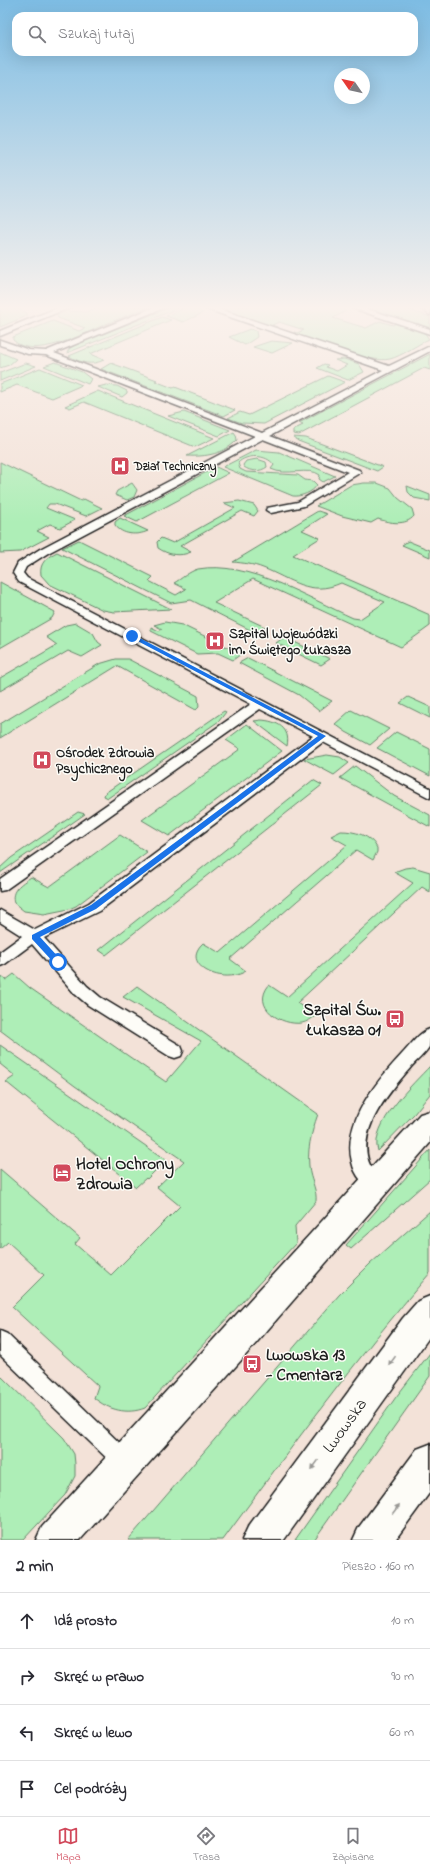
<!DOCTYPE html>
<html lang="pl">
<head>
<meta charset="utf-8">
<style>
	:root { --surface:#fff; --page:#f2f2f3; --text:#2b2b33; --muted:#7c7c81; --line:#e1e1e2; --accent:#d1495b }
	body { margin:0; font-family:"Indie Flower",sans-serif; background:var(--page); color:var(--text) }
	.compass { position:absolute; left:334px; top:68px; width:36px; height:36px; border-radius:50%; background:var(--surface); box-shadow:0 4px 16px #0002; rotate:304deg }
	.stop { position:absolute; width:12px; height:12px; margin:-9px; border:3px solid #1a73e8; border-radius:50%; background:#fff }
	.stop.end { background:#1a73e8; border-color:#fff; box-shadow:0 1px 4px #0008 }
	.list { margin:0; padding:0; list-style:none }
	h2 { display:flex; justify-content:space-between; align-items:center; height:52px; margin:0; padding:0 16px; font-size:17px }
	h2 small { font-size:13px; font-weight:400; color:var(--muted) }
	.list li { display:grid; grid-template-columns:26px 1fr auto; gap:12px; align-items:center; box-sizing:border-box; height:56px; padding:0 16px; border-top:1px solid var(--line) }
	.list b { display:block; font-size:15px; white-space:nowrap }
	.list em { font-size:13px; font-style:normal; color:var(--muted) }
	.icon { flex:none; width:22px; height:22px; fill:none; stroke:currentColor; stroke-width:2; stroke-linecap:round; stroke-linejoin:round }
	.map { position:relative; flex:none; width:430px; height:1540px; overflow:hidden }
	.search { position:absolute; background:var(--surface); box-shadow:0 4px 16px #0002; left:12px; right:12px; top:12px; height:44px; display:flex; align-items:center; gap:10px; box-sizing:border-box; padding:0 14px; border-radius:12px; color:var(--muted); font-size:15px }
	.sheet { height:276px; background:var(--surface) }
	nav { display:flex; justify-content:space-around; align-items:center; box-sizing:border-box; height:56px; border-top:1px solid var(--line); background:var(--surface); font-size:11px; color:var(--muted) }
	nav a { display:grid; justify-items:center; gap:2px }
	nav .on { color:var(--accent) }
	.map>svg:first-child { display:block }
</style>
</head>
<body>
<div class="map">
<svg width="430" height="1540" viewBox="0 0 430 1540">
	<rect width="100%" height="100%" fill="#f3e2d8"/>
	<filter id="ink" filterUnits="userSpaceOnUse"><feTurbulence type="fractalNoise" baseFrequency=".025" numOctaves="2"/><feDisplacementMap in="SourceGraphic" scale="8" xChannelSelector="R" yChannelSelector="G"/><feConvolveMatrix kernelMatrix="1 2 1 2 8 2 1 2 1" color-interpolation-filters="sRGB"/></filter>
	<g filter="url(#ink)">
		<!-- green -->
		<g fill="#aeeeb7" stroke="#65856a">
			<path d="M0,306H13L27,313V316L0,327Z"/>
			<path d="M102,306H151C136,312 121,318 106,324C85,333 33,361 13,340V337L53,321L79,331L85,328L58,318L57,315L66,311L86,312Z"/>
			<path d="M214,306H340L346,311L333,318L366,328L380,321L393,325L396,323L424,332L429,339C418,344 402,356 390,359C370,364 316,341 295,334L294,332L297,333L304,330L279,322L272,325L277,327H274Z"/>
			<path d="M357,306H398L430,317V329L417,323L415,324Z"/>
			<path d="M171,307H181L67,353L69,349L77,344Z"/>
			<path d="M187,307L199,310L203,313L183,322L166,316Z"/>
			<path d="M162,317L171,320L90,354L104,360C91,366 81,363 69,356Z"/>
			<path d="M250,329L256,331L257,337L245,345L229,337Z"/>
			<path d="M271,341L293,343L272,353L253,347Z"/>
			<path d="M0,352L16,359L9,365L0,368Z"/>
			<path d="M430,354V370L424,368L299,435L293,434V430L303,425L299,423Z"/>
			<path d="M344,359L359,364L364,372L348,380L317,368L324,364L328,365L326,367L337,371L347,365L335,360Z"/>
			<path d="M55,362L82,372L91,379L88,384L44,366Z"/>
			<path d="M26,363L36,366L0,381V373Z"/>
			<path d="M111,363L157,380L155,381L173,388L175,387L235,410L224,416L101,369Z"/>
			<path d="M40,368L82,385L52,398L17,385L0,392V384Z"/>
			<path d="M328,376L345,382L264,424L242,423L228,418L240,412L249,415Z"/>
			<path d="M106,385L117,386L127,391V393L122,397L98,387Z"/>
			<path d="M98,391L214,438L195,447L84,402L70,408L65,406Z"/>
			<path d="M184,412L230,430L219,436L168,416Z"/>
			<path d="M234,432L236,435L237,440C224,454 206,457 187,456Z"/>
			<path d="M293,437L306,438L383,467L377,471L298,441Z"/>
			<path d="M256,450L279,452L335,476L323,482L319,479L320,475C309,466 286,477 271,469L274,465C267,454 246,454 238,463L240,469L246,472L298,475L305,480L313,481L317,485C313,492 301,497 293,496L223,467Z"/>
			<path d="M257,459L266,462L267,467C260,472 251,472 244,467L243,465L246,461Z"/>
			<path d="M0,462L81,501L84,499L102,508L86,516L55,504H49L46,508L75,520L60,528L50,524L37,531L49,537L20,552L0,553Z"/>
			<path d="M216,467L229,473L137,522L124,516Z"/>
			<path d="M132,483L137,490L134,497L127,500L115,495L117,491Z"/>
			<path d="M364,483H377L390,488L398,498L412,509L414,516C406,526 390,523 378,519L371,523L342,516L316,506L351,485Z"/>
			<path d="M407,486L430,495V501L414,498L408,492Z"/>
			<path d="M239,501L254,505L258,511L254,516L242,511L180,546L191,552C180,557 168,555 158,548L157,542L161,538L173,543L235,508L224,503Z"/>
			<path d="M318,511L327,514L302,530L320,538L293,555L430,615V626L401,647L253,579L214,603L265,627L256,633L191,600L171,603L62,548L79,540L153,577L149,581L176,595L186,589L174,583C181,579 190,571 198,569C248,560 308,598 353,618L360,619L385,602L341,583C310,597 291,579 263,568C253,564 243,563 233,562Z"/>
			<path d="M120,518L148,531C137,536 122,535 115,525V522Z"/>
			<path d="M408,541L430,550V557L402,545Z"/>
			<path d="M57,552L171,609L114,612L103,610L49,584L41,575C39,563 47,557 57,552Z"/>
			<path d="M0,582L55,612L52,618L0,648Z"/>
			<path d="M165,622L182,625L241,654L233,660L218,653L197,654L151,631V627L159,631L162,629L154,625Z"/>
			<path d="M76,623L93,633L98,642L102,645L82,657L68,651L0,691V678L57,645L46,637L66,625Z"/>
			<path d="M284,637L330,659L321,665L276,643Z"/>
			<path d="M248,658L332,701L319,711L299,695L239,663Z"/>
			<path d="M116,659H128L198,696L199,707L196,710L117,666L0,738V724L99,664Z"/>
			<path d="M408,697L430,707V718L400,703Z"/>
			<path d="M351,710L389,729L370,745L346,732L335,724Z"/>
			<path d="M224,711L226,712L219,721L108,798L104,796L105,793Z"/>
			<path d="M261,720C277,721 291,728 287,746L254,721Z"/>
			<path d="M247,724L282,751L169,836L142,820L240,749L226,740Z"/>
			<path d="M396,732L430,749V776L377,748Z"/>
			<path d="M327,755L340,757L349,763L334,775L304,759Z"/>
			<path d="M355,766L394,796L430,815V827L340,778Z"/>
			<path d="M313,780L322,785L106,955L99,950Z"/>
			<path d="M78,812L85,814L0,873V868L11,858Z"/>
			<path d="M341,831C354,831 371,835 377,848V852L373,860L356,850L230,959L246,971C223,986 179,965 203,943L220,953L347,845L331,836Z"/>
			<path d="M120,835L147,852L76,906L69,909L44,914L24,911L14,903C10,890 21,884 31,877L49,887Z"/>
			<path d="M413,867L430,872V892L422,887L297,1003L316,1016C311,1019 307,1022 302,1023C281,1026 251,1007 269,985L287,997L413,883L394,872L405,868Z"/>
			<path d="M14,974L30,988L166,1082L201,1041L123,997L137,986L318,1114C311,1134 306,1151 310,1173C312,1182 317,1191 316,1201L295,1226L296,1243L145,1408C127,1415 109,1410 94,1398L98,1386L12,1307L44,1275L8,1242L0,1249V1169L80,1238L75,1244L111,1275L180,1206L157,1187L184,1161L75,1086L0,1030V989L1,987L0,976L6,980Z"/>
			<path d="M0,1045L166,1160L147,1179L146,1178L136,1187L6,1082L15,1076L0,1064Z"/>
			<path d="M430,1066V1094L414,1114L378,1151C369,1125 414,1083 430,1066Z"/>
			<path d="M430,1150V1179L351,1249L346,1245Z"/>
			<path d="M430,1211V1273C356,1359 290,1449 223,1540H128L339,1295L370,1264Z"/>
			<path d="M430,1353V1376L314,1540H295L396,1397Z"/>
			<path d="M0,1375L64,1438L74,1454L75,1464V1476L65,1495L23,1540H0Z"/>
		</g>
		<g fill="none" stroke-linecap="round" stroke-linejoin="round">
			<!-- lane casing -->
			<g stroke="#1c1c1c" stroke-width="3">
				<g id="lane">
					<path d="M62,306H73L0,336V331Z"/>
					<path d="M157,306H168L54,353L262,433L383,370L198,306H210L389,366L430,346V351L270,436L359,470L361,472L304,506L271,513L266,510L267,508L298,502L348,472L263,439L48,553L26,567L23,573L27,578L430,788V798L323,742L99,911L44,938L87,986L100,997L181,1046L183,1051L181,1056L175,1058L169,1056L88,1005L75,994L32,944L5,964L0,966V952L22,936L0,922V910L35,930L89,903L313,736L260,709L5,890L0,891V879L251,704L19,582L13,573L18,563L40,549L255,436L46,355L28,354L0,345V340L29,350L46,351Z"/>
					<path d="M346,306H358L430,329V334Z"/>
					<path d="M424,306H430V315L422,309Z"/>
					<path d="M430,1029C430,1034 430,1043 429,1047C425,1054 416,1061 411,1067C390,1092 355,1130 370,1165C373,1172 382,1175 386,1183L383,1189L377,1191C364,1186 355,1176 352,1162C342,1121 377,1081 403,1053C411,1045 419,1032 430,1029Z"/>
					<path d="M0,1331L7,1334L132,1455L136,1462L132,1469L125,1473L118,1469L0,1355Z"/>
				</g>
			</g>
			<!-- street casing -->
			<g stroke="#1c1c1c" stroke-width="3">
				<path id="street" d="M430,1111V1143L244,1357L80,1540H36L42,1527L420,1114Z"/>
			</g>
			<!-- primary casing -->
			<g stroke="#1c1c1c" stroke-width="3">
				<g id="primary">
					<path d="M430,1296V1336L284,1540H242L248,1527L403,1318L418,1301Z"/>
					<path d="M430,1444V1492L395,1540H353L359,1527L417,1449Z"/>
				</g>
			</g>
			<!-- lane -->
			<use href="#lane" fill="#fdfcf7" fill-rule="evenodd"/>
			<!-- street -->
			<use href="#street" fill="#fdfcf7" fill-rule="evenodd"/>
			<!-- primary -->
			<use href="#primary" fill="#fdfcf7" fill-rule="evenodd"/>
		</g>
		<!-- one-way arrows -->
		<defs><path id="oneway-solid" d="M-6-.8H1V-3.2L6.5 0L1 3.2V.8H-6Z"/></defs>
		<g fill="#989794">
			<use href="#oneway-solid" transform="translate(392 1361) rotate(126)"/>
			<use href="#oneway-solid" transform="translate(315 1465) rotate(126)"/>
			<use href="#oneway-solid" transform="translate(396 1509) rotate(-53)"/>
		</g>
	</g>
	<!-- sky -->
	<linearGradient id="sky" x2="0" y2="1"><stop stop-color="#7dbce3"/><stop offset="0.59" stop-color="#faf2ed"/><stop offset="1" stop-color="#faf2ed" stop-opacity="0"/></linearGradient>
	<rect width="430" height="522" fill="url(#sky)"/>
	<!-- route -->
	<path fill="#1a73e8" d="M132,634L326,736L96,909L40,937L61,960L62,962L58,965L55,964L32,939V935L91,905L318,736L130,637L129,636Z"/>
	<!-- icons -->
	<defs>
		<g id="hospital-square" transform="scale(1)"><rect x="-9" y="-9" width="18" height="18" rx="4" fill="#d1495b" stroke="#fdfcf7"/><path d="M-5-5h3v3.5h4V-5h3V5h-3V1.5h-4V5h-3Z" fill="#fff"/></g>
		<g id="bus-square" transform="scale(1)"><rect x="-9" y="-9" width="18" height="18" rx="4" fill="#d1495b" stroke="#fdfcf7"/><path d="M-5-6H5V4H4V6H2V4H-2V6H-4V4H-5ZM-3.5-4V0h7V-4ZM-3.5 1.2v1.5H-2V1.2ZM2 1.2v1.5H3.5V1.2Z" fill="#fff"/></g>
		<g id="hotel-square" transform="scale(1)"><rect x="-9" y="-9" width="18" height="18" rx="4" fill="#d1495b" stroke="#fdfcf7"/><path d="M-6-4.5h1.5V1H6V5H4.5V3h-9V5H-6ZM-4 0a1.8 1.8 0 1 1 3.6 0ZM.5 0V-2.5h3Q6-2.5 6 0Z" fill="#fff"/></g>
	</defs>
	<g fill-rule="evenodd">
		<use href="#hospital-square" x="120" y="466"/>
		<use href="#hospital-square" x="215" y="641"/>
		<use href="#hospital-square" x="42" y="760"/>
		<use href="#bus-square" x="395" y="1019"/>
		<use href="#hotel-square" x="62" y="1173"/>
		<use href="#bus-square" x="252" y="1364"/>
	</g>
	<g text-anchor="middle" stroke-width="3" stroke-linejoin="round" paint-order="stroke">
		<!-- far-poi labels -->
		<g font-size="12" font-weight="bold" fill="#1c1c1c" stroke="#fdfcf7" text-anchor="start">
			<text x="134" y="470">Dział Techniczny</text>
		</g>
		<!-- poi labels -->
		<g font-size="14" font-weight="bold" fill="#1c1c1c" stroke="#fdfcf7" text-anchor="start">
			<text x="229" y="638">Szpital Wojewódzki<tspan x="229" dy="16">im. Świętego Łukasza</tspan></text>
			<text x="56" y="757">Ośrodek Zdrowia<tspan x="56" dy="16">Psychicznego</tspan></text>
		</g>
		<!-- near-poi labels -->
		<g font-size="17" font-weight="bold" fill="#1c1c1c" stroke="#fdfcf7" text-anchor="start">
			<text x="381" y="1015" text-anchor="end">Szpital Św.<tspan x="381" dy="20">Łukasza 01</tspan></text>
			<text x="76" y="1169">Hotel Ochrony<tspan x="76" dy="20">Zdrowia</tspan></text>
			<text x="266" y="1360">Lwowska 13<tspan x="266" dy="20">- Cmentarz</tspan></text>
		</g>
		<!-- near-street labels -->
		<g font-size="17" fill="#1c1c1c" stroke="#fdfcf7">
			<text transform="translate(344 1425) rotate(-54)" y="6">Lwowska</text>
		</g>
	</g>
</svg>
<svg class="compass" viewBox="-18 -18 36 36"><path d="M0-13l5 13h-10z" fill="#e53935"/><path d="M0 13l5-13h-10z" fill="#7c7c81"/></svg>
<div class="stop" style="left:58px;top:962px"></div>
<div class="stop end" style="left:132px;top:636px"></div>
<div class="search"><svg class="icon" aria-label="search" viewBox="0 0 24 24"><circle cx="10" cy="10" r="6"/><path d="M15 15l6 6"/></svg>Szukaj tutaj</div>
</div>
<section class="sheet">
<h2>2 min<small>Pieszo · 160 m</small></h2>
<ul class="list">
<li><svg class="icon" aria-label="ahead" viewBox="0 0 24 24"><path d="M12 20V5M6 11l6-6 6 6"/></svg><div><b>Idź prosto</b></div><em>10 m</em></li>
<li><svg class="icon" aria-label="right" viewBox="0 0 24 24"><path d="M7 20v-9h11M14 6l5 5-5 5"/></svg><div><b>Skręć w prawo</b></div><em>90 m</em></li>
<li><svg class="icon" aria-label="left" viewBox="0 0 24 24"><path d="M17 20v-9H6M10 6l-5 5 5 5"/></svg><div><b>Skręć w lewo</b></div><em>60 m</em></li>
<li><svg class="icon" aria-label="arrive" viewBox="0 0 24 24"><path d="M6 21V4h12l-3 4 3 4H6"/></svg><div><b>Cel podróży</b></div></li>
</ul>
</section>
<nav>
<a class="on"><svg class="icon" aria-label="map" viewBox="0 0 24 24"><path d="M3 6l6-2 6 2 6-2v14l-6 2-6-2-6 2zM9 4v14M15 6v14"/></svg>Mapa</a>
<a><svg class="icon" aria-label="directions" viewBox="0 0 24 24"><path d="M12 3l9 9-9 9-9-9zM9 14v-3h6M13 9l2 2-2 2"/></svg>Trasa</a>
<a><svg class="icon" aria-label="saved" viewBox="0 0 24 24"><path d="M7 4h10v16l-5-4-5 4z"/></svg>Zapisane</a>
</nav>
</body>
</html>
